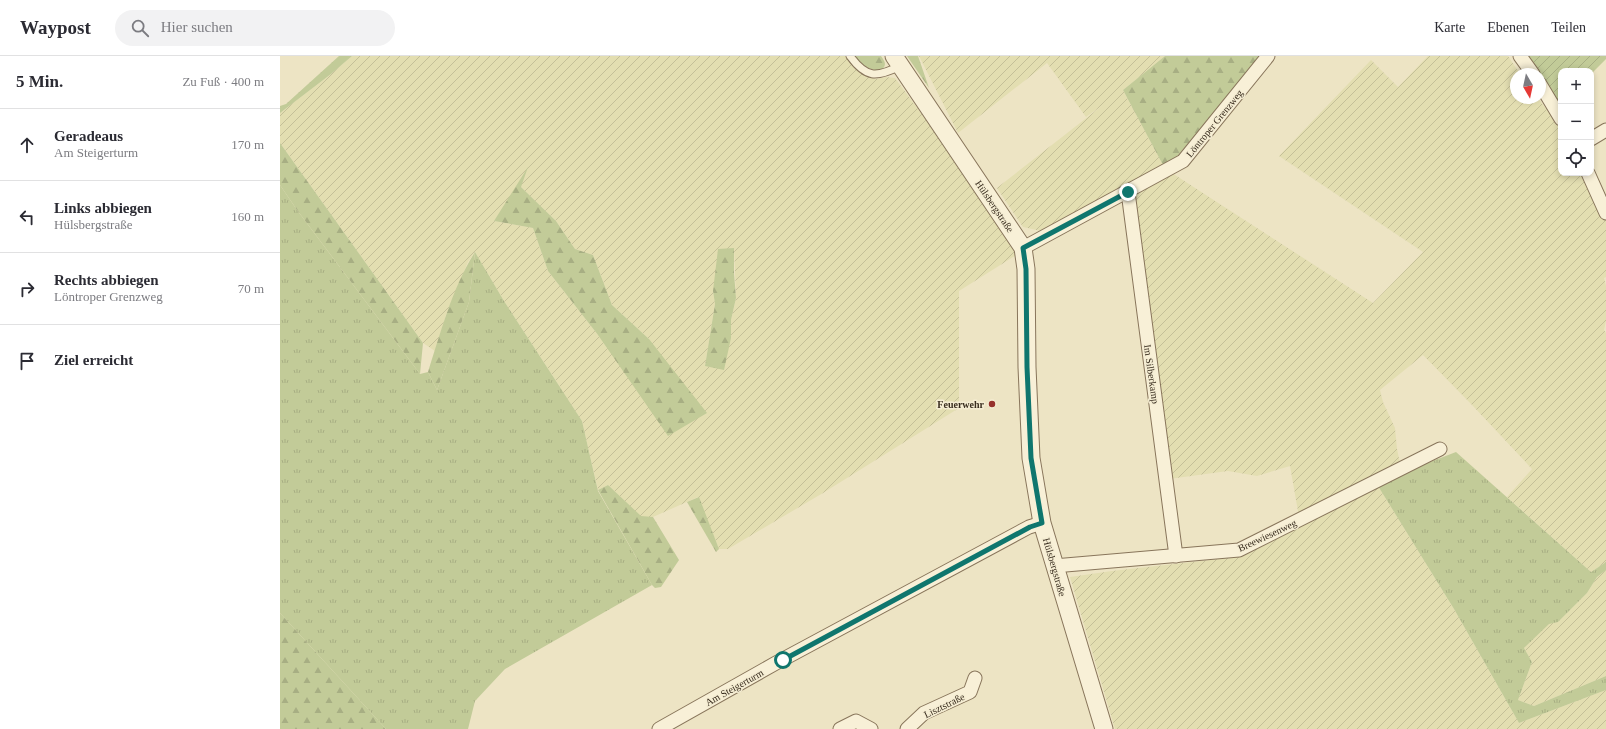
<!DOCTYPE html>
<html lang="de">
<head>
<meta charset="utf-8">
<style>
	:root { --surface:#fff; --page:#f2f2f3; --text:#2b2b33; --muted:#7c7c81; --line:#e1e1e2 }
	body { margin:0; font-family:Georgia,serif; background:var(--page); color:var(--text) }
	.controls { position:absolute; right:12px; top:12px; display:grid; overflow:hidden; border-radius:8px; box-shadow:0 2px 6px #0003 }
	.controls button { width:36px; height:36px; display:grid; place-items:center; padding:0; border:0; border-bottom:1px solid var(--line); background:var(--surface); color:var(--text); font:20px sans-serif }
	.compass { position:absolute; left:1230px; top:12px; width:36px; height:36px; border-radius:50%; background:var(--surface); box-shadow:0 2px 6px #0003; rotate:171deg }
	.stop { position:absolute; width:12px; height:12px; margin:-9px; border:3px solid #0f766e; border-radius:50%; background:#fff }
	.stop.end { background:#0f766e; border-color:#fff; box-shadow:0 1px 4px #0008 }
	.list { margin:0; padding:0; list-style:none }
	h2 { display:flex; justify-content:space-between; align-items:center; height:52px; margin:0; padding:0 16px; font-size:17px }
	h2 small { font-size:13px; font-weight:400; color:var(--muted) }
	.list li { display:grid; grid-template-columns:26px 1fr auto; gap:12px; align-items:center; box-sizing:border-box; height:72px; padding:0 16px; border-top:1px solid var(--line) }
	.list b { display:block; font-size:15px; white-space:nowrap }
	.list p { margin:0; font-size:13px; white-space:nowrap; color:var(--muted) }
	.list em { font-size:13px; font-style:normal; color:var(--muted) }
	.icon { flex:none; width:22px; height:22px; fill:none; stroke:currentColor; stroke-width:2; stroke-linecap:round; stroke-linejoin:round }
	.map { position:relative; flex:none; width:1326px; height:673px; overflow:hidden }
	header { display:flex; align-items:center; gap:24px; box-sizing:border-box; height:56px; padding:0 20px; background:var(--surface); border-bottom:1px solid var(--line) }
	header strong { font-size:19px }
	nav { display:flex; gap:22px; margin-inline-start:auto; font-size:14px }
	.search { width:280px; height:36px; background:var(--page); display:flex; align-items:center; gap:10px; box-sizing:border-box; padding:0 14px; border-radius:22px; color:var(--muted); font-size:15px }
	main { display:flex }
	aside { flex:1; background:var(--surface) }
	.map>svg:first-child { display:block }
</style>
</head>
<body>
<header>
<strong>Waypost</strong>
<div class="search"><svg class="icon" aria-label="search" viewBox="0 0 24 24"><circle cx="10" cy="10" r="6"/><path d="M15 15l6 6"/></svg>Hier suchen</div>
<nav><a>Karte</a><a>Ebenen</a><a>Teilen</a></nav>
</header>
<main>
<aside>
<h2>5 Min.<small>Zu Fuß · 400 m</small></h2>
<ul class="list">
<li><svg class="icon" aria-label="ahead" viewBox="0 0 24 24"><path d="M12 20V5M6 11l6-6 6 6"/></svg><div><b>Geradeaus</b><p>Am Steigerturm</p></div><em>170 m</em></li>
<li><svg class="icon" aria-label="left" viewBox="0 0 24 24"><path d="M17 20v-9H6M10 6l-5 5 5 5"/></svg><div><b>Links abbiegen</b><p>Hülsbergstraße</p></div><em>160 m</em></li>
<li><svg class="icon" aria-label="right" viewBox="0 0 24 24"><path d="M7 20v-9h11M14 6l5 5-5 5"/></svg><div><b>Rechts abbiegen</b><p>Löntroper Grenzweg</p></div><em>70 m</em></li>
<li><svg class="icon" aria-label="arrive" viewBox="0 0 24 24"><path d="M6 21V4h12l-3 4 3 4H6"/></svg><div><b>Ziel erreicht</b></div></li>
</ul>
</aside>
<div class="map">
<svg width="1326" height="673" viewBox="0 0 1326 673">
	<defs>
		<pattern id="farmland-furrows" width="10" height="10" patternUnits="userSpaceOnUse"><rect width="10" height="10" fill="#e3deb1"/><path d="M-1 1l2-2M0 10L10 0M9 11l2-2" fill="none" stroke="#c4bf98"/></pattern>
		<pattern id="grass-tufts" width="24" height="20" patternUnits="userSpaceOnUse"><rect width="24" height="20" fill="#c2cb98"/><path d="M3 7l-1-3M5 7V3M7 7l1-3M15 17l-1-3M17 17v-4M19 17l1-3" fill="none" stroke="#a7ae83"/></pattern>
		<pattern id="forest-firs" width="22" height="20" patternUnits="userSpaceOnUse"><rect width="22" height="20" fill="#c2cb98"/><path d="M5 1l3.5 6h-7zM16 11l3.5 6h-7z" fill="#a7ae83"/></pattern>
		<pattern id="garden-furrows" width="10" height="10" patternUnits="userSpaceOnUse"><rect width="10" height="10" fill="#c2cb98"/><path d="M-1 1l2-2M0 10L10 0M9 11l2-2" fill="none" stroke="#a7ae83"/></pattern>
	</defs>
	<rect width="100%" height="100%" fill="#ede4c4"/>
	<!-- farmland -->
	<g fill="url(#farmland-furrows)" fill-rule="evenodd">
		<path d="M72,0H567L580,17L596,23L606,21L615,22L741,192V196L679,235V352L543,437L448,493H439L418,441L373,461H361L328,429L318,434L302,365L224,245L195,196L188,206L166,259L155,295L143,287L0,87V57L51,18ZM241,131L276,165L295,193L313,199L332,249L369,283L318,279L268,215L253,172L214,165ZM454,192L456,242L451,264V282L425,310L435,248L433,235Z"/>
		<path d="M639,0H885L843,34L884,111L761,175L743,171L717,132L823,49L806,61L767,7L678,77Z"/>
		<path d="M1148,0H1228L1240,18H1236V42H1258L1281,73V117H1304L1326,165V221L1324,222L1326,230V265L1324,274L1326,277V506L1311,516L1227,441L1252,413L1193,350L1143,299L1100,334L1103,346L1115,372L1117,393L1120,407L1019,461L1010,410L977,420L948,415L889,423L851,142L892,117L1093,247L1143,196L999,100L1091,4L1118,31Z"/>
		<path d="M1098,430L1174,553L1239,667L1326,634V673H835L790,521L832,515L948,502L959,500Z"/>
		<path d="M1326,514V620L1254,650L1238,644L1252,606L1244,592L1269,567L1278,566L1307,537L1317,521Z"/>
	</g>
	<!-- grass -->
	<g fill="url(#grass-tufts)">
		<path d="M0,129L17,154L140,318L148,316L157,334L189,246L195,196L224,245L302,365L318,435L372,529L225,613L195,645L188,673H106L0,557Z"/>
		<path d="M1176,396L1311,516L1326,506V514L1317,521L1307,537L1278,566L1269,568L1244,592L1252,606L1238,644L1254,650L1326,620V634L1239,667L1174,553L1098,430L1124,416Z"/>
	</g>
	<!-- forest -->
	<g fill="url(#forest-firs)">
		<path d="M59,0H72L51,18L0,57V50L6,48Z"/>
		<path d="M574,0H601C605,6 607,8 602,14C590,15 582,10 574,0Z"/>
		<path d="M627,0H638L649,32Z"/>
		<path d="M885,0H980L896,102L884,111L843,34Z"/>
		<path d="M0,87L143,287L140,318L17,154L0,129Z"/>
		<path d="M248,111L241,131L276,165L295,193L313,199L332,249L369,283L427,357L388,380L318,279L268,215L253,172L214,165Z"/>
		<path d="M454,192V217L456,242L451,264V282L444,314L425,310L435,248L433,235L438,193Z"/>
		<path d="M195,196L189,246L157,334L148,316C161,276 172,232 195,196Z"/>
		<path d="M328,429L361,460L373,461L399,504L381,531L375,532L372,529L318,434Z"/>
		<path d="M419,441L439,493L436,496L407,446Z"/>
		<path d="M0,557L106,673H0Z"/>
	</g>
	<!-- garden -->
	<path fill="url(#garden-furrows)" d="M1246,0H1326V3L1311,18V15H1281V47L1278,50L1260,22V18H1257Z"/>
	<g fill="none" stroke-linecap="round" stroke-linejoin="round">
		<!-- service casing -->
		<g stroke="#88755b" stroke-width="9">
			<path id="service" d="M570,0C586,22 596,22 620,10"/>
		</g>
		<!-- minor casing -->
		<g stroke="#88755b" stroke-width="15">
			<g id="minor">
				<path d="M1240,0L1253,18"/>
				<path d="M1260,28L1281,63"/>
				<path d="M1311,83L1326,74"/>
				<path d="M1308,117L1326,157"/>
				<path d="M848,136L896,500"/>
				<path d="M743,192L903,105L988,0"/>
				<path d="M774,510L959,494L1160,393"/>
				<path d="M379,673L496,607L749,471L762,467"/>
				<path d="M560,673L576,665L591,673"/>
				<path d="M627,673L644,657L690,636L695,622"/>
			</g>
		</g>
		<!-- tertiary casing -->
		<g stroke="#88755b" stroke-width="19">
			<path id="tertiary" d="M614,0L743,192L746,213L747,311L751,402L762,467L824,673"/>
		</g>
		<!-- service -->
		<use href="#service" stroke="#f8f0d7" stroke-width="7"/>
		<!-- minor -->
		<use href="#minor" stroke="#f8f0d7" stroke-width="13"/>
		<!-- tertiary -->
		<use href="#tertiary" stroke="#f8f0d7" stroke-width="17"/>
	</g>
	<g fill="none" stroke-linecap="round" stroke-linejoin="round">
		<!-- route -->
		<path stroke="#0f766e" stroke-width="5" d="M503,604L750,471L762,467L751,402L747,311L746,213L743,192L848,136"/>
	</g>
	<!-- markers -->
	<circle fill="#96312b" stroke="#f5edd3" stroke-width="1.5" cx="712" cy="348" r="4"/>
	<g text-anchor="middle" stroke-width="3" stroke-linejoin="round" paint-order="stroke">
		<!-- street labels -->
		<g font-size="10" fill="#382c1e" stroke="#f5edd3">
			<text transform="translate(934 67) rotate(-51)" y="4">Löntroper Grenzweg</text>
			<text transform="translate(715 150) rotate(56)" y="4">Hülsbergstraße</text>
			<text transform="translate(872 318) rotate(82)" y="4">Im Silberkamp</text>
			<text transform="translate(987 479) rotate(-25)" y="4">Breewiesenweg</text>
			<text transform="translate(775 511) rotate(74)" y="4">Hülsbergstraße</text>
			<text transform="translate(454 631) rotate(-29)" y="4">Am Steigerturm</text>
			<text transform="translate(664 649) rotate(-26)" y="4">Lisztstraße</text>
		</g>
		<!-- poi labels -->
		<g font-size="10" font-weight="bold" fill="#382c1e" stroke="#f5edd3" text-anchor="end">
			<text x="704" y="352">Feuerwehr</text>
		</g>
	</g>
</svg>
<div class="controls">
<button>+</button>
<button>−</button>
<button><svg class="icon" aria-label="locate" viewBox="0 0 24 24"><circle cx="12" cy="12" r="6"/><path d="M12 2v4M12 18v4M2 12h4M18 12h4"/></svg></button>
</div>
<svg class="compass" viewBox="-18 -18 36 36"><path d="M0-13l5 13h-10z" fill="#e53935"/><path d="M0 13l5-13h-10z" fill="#7c7c81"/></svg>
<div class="stop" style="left:503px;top:604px"></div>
<div class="stop end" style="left:848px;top:136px"></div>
</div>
</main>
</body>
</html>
